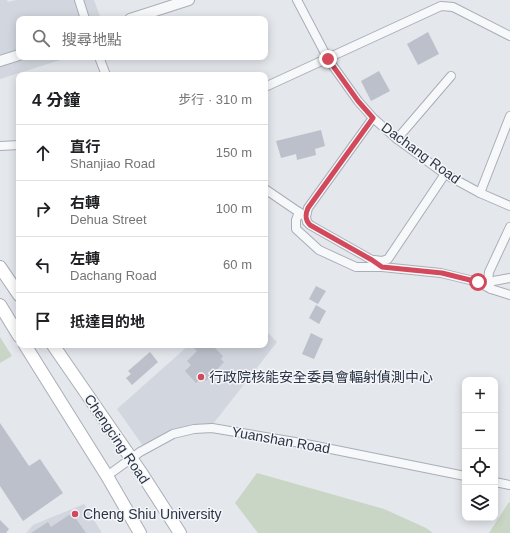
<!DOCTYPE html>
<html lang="zh-TW">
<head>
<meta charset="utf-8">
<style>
	:root { --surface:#fff; --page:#f2f2f2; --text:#202124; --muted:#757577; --line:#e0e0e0 }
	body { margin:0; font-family:Arial,"Noto Sans TC",sans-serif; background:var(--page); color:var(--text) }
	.controls { position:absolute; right:12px; bottom:12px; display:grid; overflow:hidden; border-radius:8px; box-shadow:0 2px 10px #0003 }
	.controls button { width:36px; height:36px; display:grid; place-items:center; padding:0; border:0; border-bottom:1px solid var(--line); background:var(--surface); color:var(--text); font:20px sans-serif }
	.stop { position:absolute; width:12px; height:12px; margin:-9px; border:3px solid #d1495b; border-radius:50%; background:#fff }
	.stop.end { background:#d1495b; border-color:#fff; box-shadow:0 1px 4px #0008 }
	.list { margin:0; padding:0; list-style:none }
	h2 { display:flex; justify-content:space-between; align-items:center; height:52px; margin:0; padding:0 16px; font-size:17px }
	h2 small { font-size:13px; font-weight:400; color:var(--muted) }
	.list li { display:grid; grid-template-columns:26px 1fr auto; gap:12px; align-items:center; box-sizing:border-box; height:56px; padding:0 16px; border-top:1px solid var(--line) }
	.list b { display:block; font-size:15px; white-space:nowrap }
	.list p { margin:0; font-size:13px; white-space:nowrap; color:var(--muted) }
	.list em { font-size:13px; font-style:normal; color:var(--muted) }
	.icon { flex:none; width:22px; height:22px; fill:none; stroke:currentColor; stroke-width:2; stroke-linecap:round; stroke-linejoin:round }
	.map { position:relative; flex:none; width:510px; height:533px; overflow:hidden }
	.search { position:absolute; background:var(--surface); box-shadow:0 2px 10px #0003; left:16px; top:16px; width:252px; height:44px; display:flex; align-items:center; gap:10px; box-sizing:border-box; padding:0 14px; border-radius:8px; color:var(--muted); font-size:15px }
	.panel { position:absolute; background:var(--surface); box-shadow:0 2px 10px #0003; left:16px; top:72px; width:252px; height:276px; border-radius:8px }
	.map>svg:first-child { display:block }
</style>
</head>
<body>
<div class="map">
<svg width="510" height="533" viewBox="0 0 510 533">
	<rect width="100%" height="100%" fill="#e4e7ec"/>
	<!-- built -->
	<g fill="#d2d6de">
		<path d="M0,0H7L8,2L16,0H94L101,19H19V57H70L0,79Z"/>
		<path d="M265,330L277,342L213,424H196L172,431L143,446L117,409L189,345H265Z"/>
		<path d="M84,504L102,533H26L33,525Z"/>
	</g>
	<!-- green -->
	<g fill="#c9d6c5">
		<path d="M0,337L12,356L0,363Z"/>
		<path d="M257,473L384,509L426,528L433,533H258L235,503Z"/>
		<path d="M509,502L510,503V533H489Z"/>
	</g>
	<!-- building -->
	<g fill="#bbc0ca">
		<path d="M428,32L439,54L418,65L407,44Z"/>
		<path d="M379,71L390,91L371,101L361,81Z"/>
		<path d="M321,130L325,146L315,149L316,155L297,160L296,154L281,158L276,141Z"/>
		<path d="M316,286L326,291L318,304L309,299Z"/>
		<path d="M316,305L326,311L319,324L309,318Z"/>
		<path d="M311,333L323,339L314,359L302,354Z"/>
		<path d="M191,345H212L223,356L221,359L224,362L206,381L202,377L196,383L185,371L191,365L187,361L197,351Z"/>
		<path d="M150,352L158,362L132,385L126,378L131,374L128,371Z"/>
		<path d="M0,423L29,466L40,459L63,493L23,521L0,486Z"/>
		<path d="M72,513L86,533H31L48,522L51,527Z"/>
		<path d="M0,520L9,529L6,533H0Z"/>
	</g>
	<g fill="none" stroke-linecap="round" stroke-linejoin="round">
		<!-- minor casing -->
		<g stroke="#a9aeb7" stroke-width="10">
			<g id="minor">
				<path d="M79,0L85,19"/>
				<path d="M297,0L328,59L358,101L373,118L397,139L445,174L480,193L510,206"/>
				<path d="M99,57L106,75"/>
				<path d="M265,87L441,6L453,7L510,36"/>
				<path d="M397,139L451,76"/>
				<path d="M0,146L19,145"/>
				<path d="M265,189L306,217L307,222L310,225L372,260L382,267L441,273L478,282L491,289L510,295"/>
				<path d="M480,193L510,116"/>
				<path d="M299,212L296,220V229L319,250L356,267H382"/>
				<path d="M306,217L308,208L373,118"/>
				<path d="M374,260L382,261L388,259L445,174"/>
				<path d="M488,282L510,278"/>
				<path d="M491,289L488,282L489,272L510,227"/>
				<path d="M107,476L140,452L173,434L194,429L212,428L301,443L465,476"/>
				<path d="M495,482L510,485"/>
			</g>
		</g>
		<!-- tertiary casing -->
		<g stroke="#a9aeb7" stroke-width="12">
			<g id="tertiary">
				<path d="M130,19L189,0"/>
				<path d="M0,61L19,55"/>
			</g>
		</g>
		<!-- secondary casing -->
		<g stroke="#a9aeb7" stroke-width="14">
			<g id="secondary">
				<path d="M0,267L19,295"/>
				<path d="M0,305L19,336"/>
				<path d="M25,345L107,476L140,533"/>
				<path d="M53,345L142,474L180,533"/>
			</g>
		</g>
		<!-- minor -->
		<use href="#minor" stroke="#f7f8fa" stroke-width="8"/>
		<!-- tertiary -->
		<use href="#tertiary" stroke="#f7f8fa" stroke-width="10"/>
		<!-- secondary -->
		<use href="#secondary" stroke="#fff" stroke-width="12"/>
	</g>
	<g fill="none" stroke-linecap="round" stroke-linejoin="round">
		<!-- route -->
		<path stroke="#d1495b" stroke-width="5" d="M328,59L358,101L373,118L308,208C305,215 305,220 310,225L372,260L382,267L442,273L478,282"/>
	</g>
	<!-- markers -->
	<g fill="#d1495b" stroke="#f4f6f9" stroke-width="1.5">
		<circle cx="201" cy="377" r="4"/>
		<circle cx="75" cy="514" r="4"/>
	</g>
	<g text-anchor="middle" stroke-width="3" stroke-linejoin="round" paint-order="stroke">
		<!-- street labels -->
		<g font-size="14" fill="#2b3445" stroke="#f4f6f9">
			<text transform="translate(421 153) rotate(36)" y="5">Dachang Road</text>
			<text transform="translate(117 439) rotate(56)" y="5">Chengcing Road</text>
			<text transform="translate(281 440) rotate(10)" y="5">Yuanshan Road</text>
		</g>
		<!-- poi labels -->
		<g font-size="14" fill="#2b3445" stroke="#f4f6f9" text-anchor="start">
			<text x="209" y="382">行政院核能安全委員會輻射偵測中心</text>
			<text x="83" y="519">Cheng Shiu University</text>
		</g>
	</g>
</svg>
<div class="controls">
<button>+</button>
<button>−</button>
<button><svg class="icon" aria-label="locate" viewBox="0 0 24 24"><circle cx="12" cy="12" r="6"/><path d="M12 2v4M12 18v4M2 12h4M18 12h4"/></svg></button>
<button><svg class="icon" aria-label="layers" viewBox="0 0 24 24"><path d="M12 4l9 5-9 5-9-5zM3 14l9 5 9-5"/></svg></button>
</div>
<div class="stop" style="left:478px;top:282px"></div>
<div class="stop end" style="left:328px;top:59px"></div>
<div class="search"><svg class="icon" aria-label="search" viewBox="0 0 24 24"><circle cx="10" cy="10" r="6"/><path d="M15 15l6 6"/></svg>搜尋地點</div>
<section class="panel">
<h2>4 分鐘<small>步行 · 310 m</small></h2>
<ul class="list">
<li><svg class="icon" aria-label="ahead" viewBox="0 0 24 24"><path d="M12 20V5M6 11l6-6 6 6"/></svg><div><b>直行</b><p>Shanjiao Road</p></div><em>150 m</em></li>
<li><svg class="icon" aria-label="right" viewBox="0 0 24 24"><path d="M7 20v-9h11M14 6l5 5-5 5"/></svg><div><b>右轉</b><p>Dehua Street</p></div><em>100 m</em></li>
<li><svg class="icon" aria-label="left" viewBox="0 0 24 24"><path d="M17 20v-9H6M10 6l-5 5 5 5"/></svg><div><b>左轉</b><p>Dachang Road</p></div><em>60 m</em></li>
<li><svg class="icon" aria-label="arrive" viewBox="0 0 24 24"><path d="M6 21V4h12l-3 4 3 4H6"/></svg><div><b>抵達目的地</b></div></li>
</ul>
</section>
</div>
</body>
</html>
